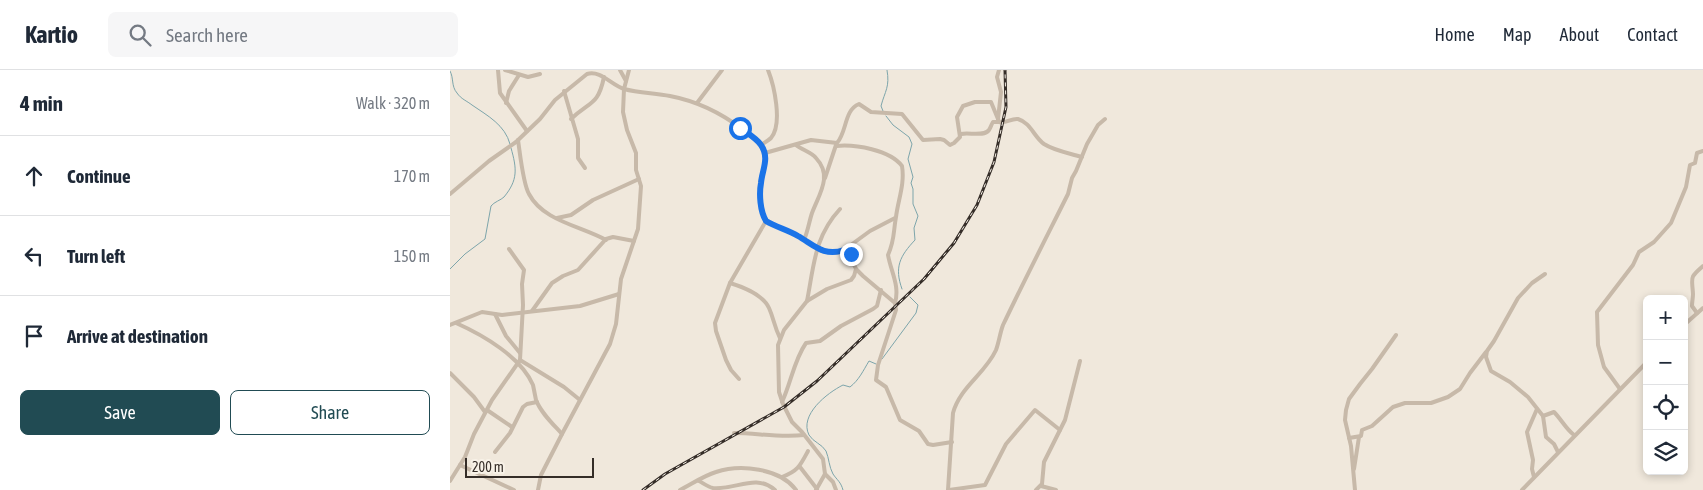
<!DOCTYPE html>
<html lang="en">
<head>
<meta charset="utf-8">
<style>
	:root { --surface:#fff; --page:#f6f6f7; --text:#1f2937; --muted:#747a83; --line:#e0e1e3; --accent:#214b53 }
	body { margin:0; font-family:"Asap Condensed",sans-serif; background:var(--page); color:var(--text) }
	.controls { position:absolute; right:15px; bottom:15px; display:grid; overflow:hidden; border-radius:8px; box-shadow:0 2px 8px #0003 }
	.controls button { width:45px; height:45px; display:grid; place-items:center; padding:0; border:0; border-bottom:1px solid var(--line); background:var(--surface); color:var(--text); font:25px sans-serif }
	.scale { position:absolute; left:15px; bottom:12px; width:129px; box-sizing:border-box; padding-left:5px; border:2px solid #352d28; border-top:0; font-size:14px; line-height:18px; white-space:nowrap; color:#352d28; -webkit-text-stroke:4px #f8f2e8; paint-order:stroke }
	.stop { position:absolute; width:15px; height:15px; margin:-11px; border:4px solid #1a73e8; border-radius:50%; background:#fff }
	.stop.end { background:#1a73e8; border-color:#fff; box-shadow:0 1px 5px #0008 }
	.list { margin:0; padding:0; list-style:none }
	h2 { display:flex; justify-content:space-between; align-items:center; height:65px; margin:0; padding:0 20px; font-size:21px }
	h2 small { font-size:16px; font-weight:400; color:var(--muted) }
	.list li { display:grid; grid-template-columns:32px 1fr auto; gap:15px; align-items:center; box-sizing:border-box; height:80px; padding:0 20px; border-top:1px solid var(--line) }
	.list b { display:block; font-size:19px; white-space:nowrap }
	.list em { font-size:16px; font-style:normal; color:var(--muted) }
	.actions { display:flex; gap:10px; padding:15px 20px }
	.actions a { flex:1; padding:11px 0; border:1px solid var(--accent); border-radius:8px; text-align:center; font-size:18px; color:var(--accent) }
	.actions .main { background:var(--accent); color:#fff }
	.icon { flex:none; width:28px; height:28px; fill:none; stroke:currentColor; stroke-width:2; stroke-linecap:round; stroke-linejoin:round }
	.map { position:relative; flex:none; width:1253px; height:420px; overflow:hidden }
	header { display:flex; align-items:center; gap:30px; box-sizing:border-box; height:70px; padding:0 25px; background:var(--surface); border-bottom:1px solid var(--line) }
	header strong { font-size:24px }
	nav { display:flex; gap:28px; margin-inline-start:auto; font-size:18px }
	.search { width:350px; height:45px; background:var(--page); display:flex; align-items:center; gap:12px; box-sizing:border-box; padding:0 18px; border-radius:8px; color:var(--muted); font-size:19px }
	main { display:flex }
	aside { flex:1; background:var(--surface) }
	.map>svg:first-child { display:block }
</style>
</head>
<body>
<header>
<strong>Kartio</strong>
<div class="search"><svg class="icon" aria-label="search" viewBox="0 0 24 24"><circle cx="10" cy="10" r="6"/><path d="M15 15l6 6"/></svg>Search here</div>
<nav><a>Home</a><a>Map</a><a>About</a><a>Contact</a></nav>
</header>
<main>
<aside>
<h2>4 min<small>Walk · 320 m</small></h2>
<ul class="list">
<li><svg class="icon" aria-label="ahead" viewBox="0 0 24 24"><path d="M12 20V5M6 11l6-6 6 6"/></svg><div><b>Continue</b></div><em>170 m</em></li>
<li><svg class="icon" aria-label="left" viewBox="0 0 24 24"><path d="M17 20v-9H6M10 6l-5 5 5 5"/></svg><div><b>Turn left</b></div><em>150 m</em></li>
<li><svg class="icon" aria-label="arrive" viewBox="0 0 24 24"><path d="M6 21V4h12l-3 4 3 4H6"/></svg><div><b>Arrive at destination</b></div></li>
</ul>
<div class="actions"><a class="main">Save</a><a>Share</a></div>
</aside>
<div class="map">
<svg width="1253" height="420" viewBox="0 0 1253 420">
	<rect width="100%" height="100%" fill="#f0e8dc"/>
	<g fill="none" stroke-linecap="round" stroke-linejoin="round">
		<!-- stream -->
		<g stroke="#7da5ab" stroke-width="1">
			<path d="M0,1C4,8 1,16 7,23C11,29 17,31 22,35C38,46 55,55 60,74"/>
			<path d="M433,41L431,36C435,21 440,17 437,0"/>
			<path d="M436,46L443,55L459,67L462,74L458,89L463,107L461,113L463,119V134L468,146L464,158L465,170C450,186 444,197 452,219"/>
			<path d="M0,199L15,184L35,169L41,136C44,132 51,130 54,127C68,110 67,99 61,78"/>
			<path d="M432,289L466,243L468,235L460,227"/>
			<path d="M393,420C391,412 387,410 383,404C379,397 379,388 376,381C372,374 363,372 359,365C349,345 377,323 393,315L400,317C409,310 413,301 419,291L426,294"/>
		</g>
		<!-- street -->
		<g stroke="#c7b9a9" stroke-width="4">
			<path d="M48,0L50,23L77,61"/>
			<path d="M55,0L78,7L90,4"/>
			<path d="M170,0L176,11"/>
			<path d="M549,0L547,7L551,22L548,49L549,52C556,54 561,48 568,49C581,53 584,67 594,74C605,81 619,83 632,87"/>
			<path d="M114,21L128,69V88L135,98"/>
			<path d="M56,33L59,21L69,5"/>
			<path d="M247,33L272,0"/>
			<path d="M121,49C140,31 148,36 154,7"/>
			<path d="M511,64C519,62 534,67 539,60C541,57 541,55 543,52H549"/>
			<path d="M68,70C70,83 73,114 79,124C93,151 131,156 156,170"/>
			<path d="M311,75C314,73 319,70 321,68C333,54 324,15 318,0"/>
			<path d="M346,75C352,80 361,82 366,88C383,106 369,124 362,143C359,152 358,161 354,170"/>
			<path d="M386,76C405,74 440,80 452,96C455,114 448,130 446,147C443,163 445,169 438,185C441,202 450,216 445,233"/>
			<path d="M315,83L361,70L387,73C397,62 394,40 409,34L421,42L452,44L473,70L490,69L494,70L500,75L504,73L510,67L507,47L513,36L525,32H541L548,49"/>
			<path d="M375,108L386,75"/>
			<path d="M0,124L39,91L66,72L90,49L105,30L137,4C151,0 161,15 174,19C189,23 205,23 220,26C246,31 271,43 292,59C299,64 308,70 312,77C319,90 312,100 310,114C309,125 311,142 316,151L348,166L372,181L385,183L394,180L398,182L406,199L413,206L445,233L446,240L428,295L426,310L436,317L450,350L469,361L478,374L483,375L502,372"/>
			<path d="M107,148L121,145L143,130L189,109"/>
			<path d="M394,180L420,161L445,148"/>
			<path d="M1095,204L1082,213L1068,228L1044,271L1037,281L1036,287L1041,301L1060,312L1078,327L1093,346L1096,367L1104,374L1108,382"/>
			<path d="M280,213C293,217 313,225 319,238C324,249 324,256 330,268"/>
			<path d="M357,231C364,196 364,167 390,139"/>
			<path d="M82,241L102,213L113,206L128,200L156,169L163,167L184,171"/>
			<path d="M1247,243L1242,236C1242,232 1243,228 1243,224C1242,207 1239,208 1253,196"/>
			<path d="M45,244L56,266L70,283"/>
			<path d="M6,253C33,265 71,287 83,315C84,320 85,325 86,330C91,343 103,354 112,364"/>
			<path d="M0,255L32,242L52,245L130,236L169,224"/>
			<path d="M1234,255L1253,238"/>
			<path d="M70,290L114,317L130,330"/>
			<path d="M0,303L24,327L35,342"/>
			<path d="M289,309L281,300L276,290L266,261L265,253L280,213L316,151"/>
			<path d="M1170,319L1154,297L1148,275L1147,242L1183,195L1189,182L1204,172L1221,153L1236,117L1240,95L1245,93L1247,83L1253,81"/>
			<path d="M332,332C341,313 344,290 356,273L370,271L391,256L423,239L427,236L431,220"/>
			<path d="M37,340L62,357"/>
			<path d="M1093,346L1104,342C1111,349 1116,359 1124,365"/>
			<path d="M284,363C307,363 330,368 354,365"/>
			<path d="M899,368L911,366L912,360L922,356L943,337L955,333H981L998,327L1010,319L1020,303L1036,282"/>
			<path d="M45,382L60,363L73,337L77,334L87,332"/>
			<path d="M10,395L64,420"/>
			<path d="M350,397L367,419"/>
			<path d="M904,399L909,367"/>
			<path d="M375,404L383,412L386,420"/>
			<path d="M332,407C348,401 350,396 358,381"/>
			<path d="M1084,407L1082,399L1083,390L1077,362L1087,339"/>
			<path d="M0,411L15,387L24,364L42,330L70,290L73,235L72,214L74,200L59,179"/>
			<path d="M249,411C253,413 258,417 263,418C287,420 305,403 325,420"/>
			<path d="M591,416L606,420"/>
			<path d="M88,420L91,405L112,364L160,274L166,254L171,209L188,159L191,116L186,100V83L177,60L173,42L174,19L179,0"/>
			<path d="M230,420C242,414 253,406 266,402C290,394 330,398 346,420"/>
			<path d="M366,420L375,404L373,389L352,362L342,352L333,334L329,322L328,275L334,260L357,231L377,219L401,210L404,206L406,199"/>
			<path d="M498,420L503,343C510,317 535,304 546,280C549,272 550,263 553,255C574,211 596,168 618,124L622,108L626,101L637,74L648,55L655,49"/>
			<path d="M499,420L535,415L556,374L585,340L610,360"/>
			<path d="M586,420L592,414L594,392L615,350L630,291"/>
			<path d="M905,420L901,376L895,350L896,340L899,329L910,314L922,299L946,265"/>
			<path d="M1072,420L1197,292"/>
		</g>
		<!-- rail casing -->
		<g stroke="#352d28" stroke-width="3">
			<path id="rail" d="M193,420L215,404L334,337L367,311L474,209L504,173L527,135L544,92L556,37L555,0"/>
		</g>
		<!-- rail -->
		<use href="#rail" stroke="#f8f2e8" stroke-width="1" stroke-dasharray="4" stroke-linecap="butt"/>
	</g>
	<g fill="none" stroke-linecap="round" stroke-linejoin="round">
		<!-- route -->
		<path stroke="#1a73e8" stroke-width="6" d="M290,58C297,63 306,68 311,75C320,88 312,100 311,113C309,124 310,141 316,151C326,157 338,160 348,166C364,175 374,187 394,180L401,184"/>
	</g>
</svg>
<div class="controls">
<button>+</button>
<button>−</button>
<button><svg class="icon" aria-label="locate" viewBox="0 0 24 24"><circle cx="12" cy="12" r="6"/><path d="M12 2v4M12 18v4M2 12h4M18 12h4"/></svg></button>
<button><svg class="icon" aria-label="layers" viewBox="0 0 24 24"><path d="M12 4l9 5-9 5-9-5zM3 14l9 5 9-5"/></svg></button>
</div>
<div class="scale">200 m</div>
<div class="stop" style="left:290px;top:58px"></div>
<div class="stop end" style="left:401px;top:184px"></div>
</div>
</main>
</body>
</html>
